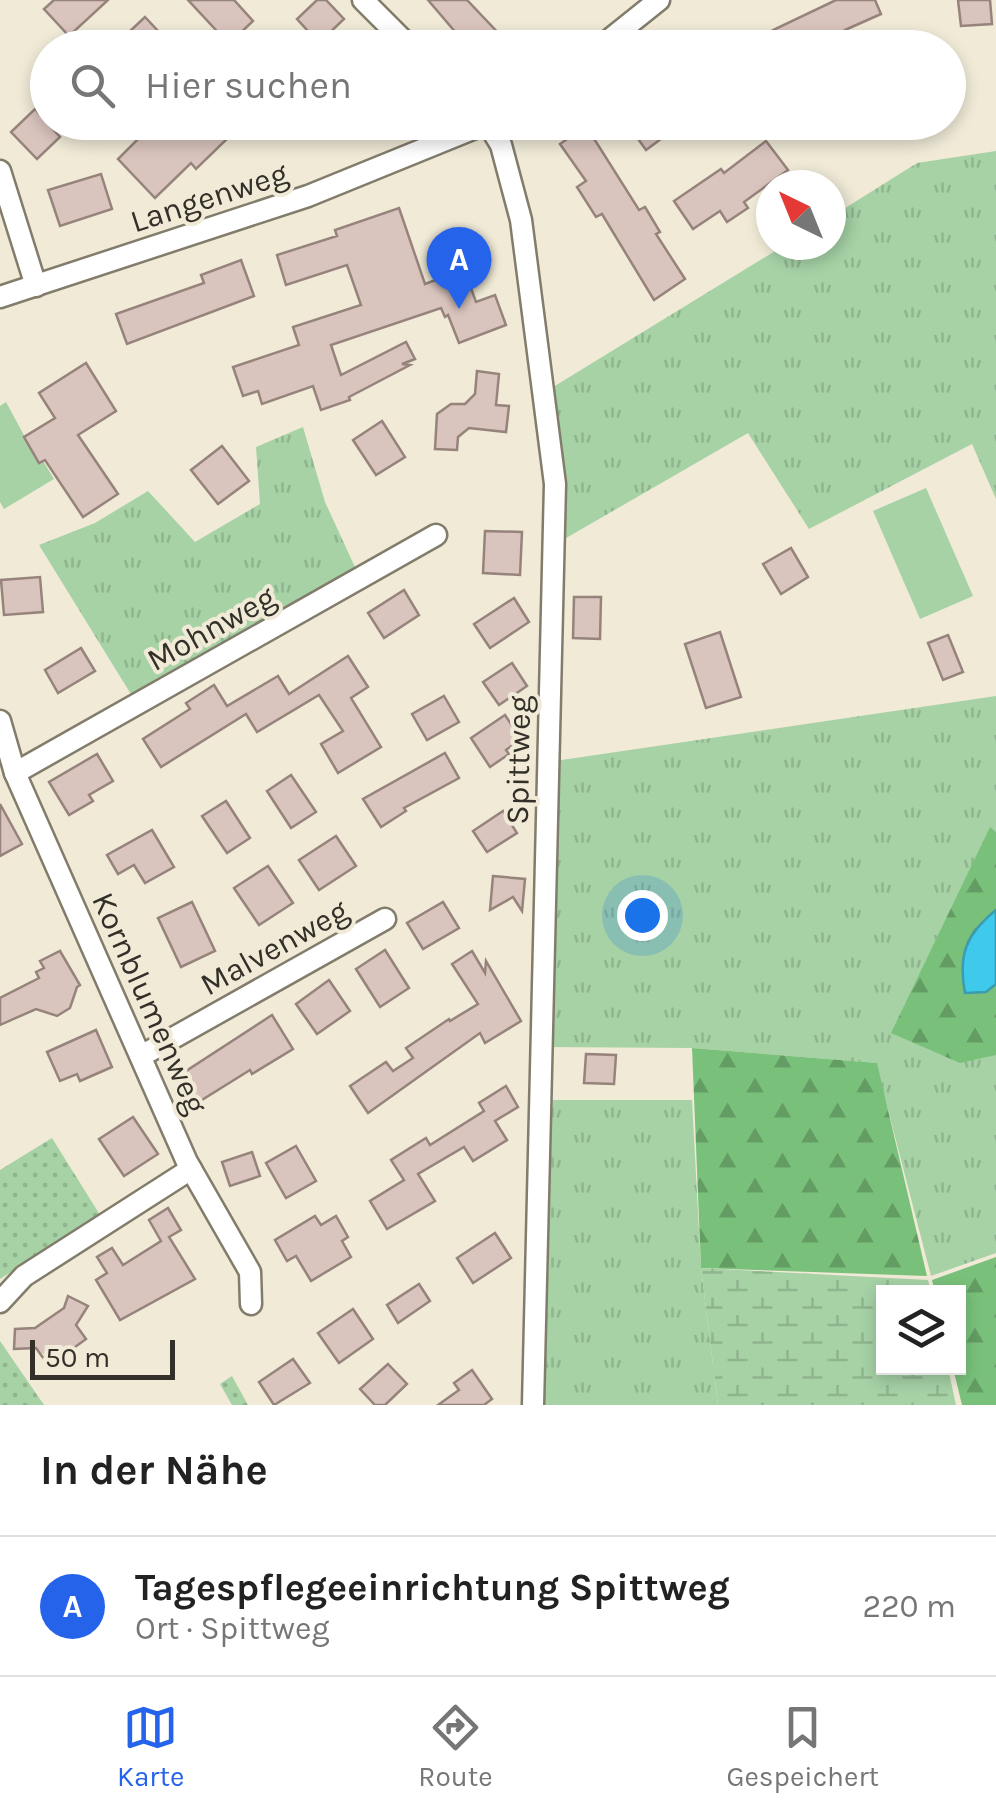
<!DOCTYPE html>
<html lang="de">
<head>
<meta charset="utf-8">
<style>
	:root { --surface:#fff; --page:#f6f6f6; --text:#222; --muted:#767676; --line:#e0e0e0; --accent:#2563eb }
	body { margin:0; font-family:Karla,sans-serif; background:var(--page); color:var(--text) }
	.controls { position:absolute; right:30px; bottom:30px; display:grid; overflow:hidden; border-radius:0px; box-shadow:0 5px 15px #0003 }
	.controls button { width:90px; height:90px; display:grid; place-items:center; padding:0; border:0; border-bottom:2px solid var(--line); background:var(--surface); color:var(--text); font:50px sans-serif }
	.compass { position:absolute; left:756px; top:170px; width:90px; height:90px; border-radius:50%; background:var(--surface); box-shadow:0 5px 15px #0003; rotate:317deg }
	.scale { position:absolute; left:30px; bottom:25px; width:145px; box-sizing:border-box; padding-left:10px; border:5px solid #333029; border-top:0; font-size:28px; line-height:35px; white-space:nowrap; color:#333029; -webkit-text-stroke:8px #f0ead7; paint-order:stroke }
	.you { position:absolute; left:642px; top:915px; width:35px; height:35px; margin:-25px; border:8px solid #fff; border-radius:50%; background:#1a73e8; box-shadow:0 0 0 15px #1a73e833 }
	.badge { display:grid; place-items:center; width:65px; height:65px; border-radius:50%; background:var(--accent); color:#fff; font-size:32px; font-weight:700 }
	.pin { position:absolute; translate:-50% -82px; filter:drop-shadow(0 2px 5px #0008) }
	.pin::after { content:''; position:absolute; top:52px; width:35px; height:30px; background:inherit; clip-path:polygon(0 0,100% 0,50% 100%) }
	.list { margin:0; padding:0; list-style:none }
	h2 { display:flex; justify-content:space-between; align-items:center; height:130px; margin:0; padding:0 40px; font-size:42px }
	h2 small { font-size:32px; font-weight:400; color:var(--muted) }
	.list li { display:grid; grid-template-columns:65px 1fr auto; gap:30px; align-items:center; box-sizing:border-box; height:140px; padding:0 40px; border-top:2px solid var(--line) }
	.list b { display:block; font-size:38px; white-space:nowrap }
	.list p { margin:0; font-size:32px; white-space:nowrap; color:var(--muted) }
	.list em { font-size:32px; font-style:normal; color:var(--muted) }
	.icon { flex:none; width:55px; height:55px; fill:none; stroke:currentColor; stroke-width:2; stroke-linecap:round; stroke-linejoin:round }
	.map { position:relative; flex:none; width:996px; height:1405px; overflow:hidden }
	.search { position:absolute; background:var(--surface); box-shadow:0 5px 15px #0003; left:30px; right:30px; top:30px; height:110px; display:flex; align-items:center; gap:25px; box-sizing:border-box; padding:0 35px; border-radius:55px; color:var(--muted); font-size:38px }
	.sheet { height:270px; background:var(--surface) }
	nav { display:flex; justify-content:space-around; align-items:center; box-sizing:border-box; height:140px; border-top:2px solid var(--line); background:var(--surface); font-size:28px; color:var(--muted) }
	nav a { display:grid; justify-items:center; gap:5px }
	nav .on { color:var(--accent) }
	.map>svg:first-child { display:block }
</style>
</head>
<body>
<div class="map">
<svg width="996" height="1405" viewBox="0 0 996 1405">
	<defs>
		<pattern id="grass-tufts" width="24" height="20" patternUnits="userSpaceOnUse" patternTransform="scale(2.5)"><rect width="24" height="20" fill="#a6d2a6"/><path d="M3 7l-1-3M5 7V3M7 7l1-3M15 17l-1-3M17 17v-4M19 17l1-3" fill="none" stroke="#8fb58f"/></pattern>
		<pattern id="forest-firs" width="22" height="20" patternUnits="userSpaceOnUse" patternTransform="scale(2.5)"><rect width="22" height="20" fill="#79c17a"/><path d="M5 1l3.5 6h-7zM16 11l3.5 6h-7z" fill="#649d64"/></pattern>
		<pattern id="wetland-marsh" width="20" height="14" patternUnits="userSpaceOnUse" patternTransform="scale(2.5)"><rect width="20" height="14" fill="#a6d2a6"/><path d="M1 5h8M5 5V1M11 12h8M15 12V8" fill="none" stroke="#8fb58f"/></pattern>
		<pattern id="park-dots" width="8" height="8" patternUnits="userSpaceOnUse" patternTransform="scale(2.5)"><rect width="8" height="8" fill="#a6d2a6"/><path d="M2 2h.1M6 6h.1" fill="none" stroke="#8fb58f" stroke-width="1.8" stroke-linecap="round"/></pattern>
	</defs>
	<rect width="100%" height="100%" fill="#f0ead7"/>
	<!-- grass -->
	<g fill="url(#grass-tufts)">
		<path d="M996,151V499L972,444L809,529L748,433L554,545L545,392L785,245H831V217L917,163Z"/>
		<path d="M303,427L325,502L360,578L137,704L39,545L95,523L148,491L195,542L260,504L256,447Z"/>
		<path d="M996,696V1253L931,1276L876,1063L692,1048L543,1047L548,762Z"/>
		<path d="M543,1100H692L701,1268L718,1405H535Z"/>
	</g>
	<!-- forest -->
	<g fill="url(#forest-firs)">
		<path d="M990,827L996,832V1055L960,1063L891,1033Z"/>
		<path d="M692,1048L877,1063L927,1276L701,1268Z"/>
		<path d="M996,1257V1405H962L953,1368H958V1292H935L932,1280Z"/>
	</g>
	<!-- wetland -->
	<path fill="url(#wetland-marsh)" d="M701,1268L928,1280L931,1292H884V1368H948L956,1405H718Z"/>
	<!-- park -->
	<g fill="url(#park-dots)">
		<path d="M52,1138L100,1215L0,1279V1170Z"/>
		<path d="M0,1341L44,1405H0Z"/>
		<path d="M232,1376L248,1405H232L220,1384Z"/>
	</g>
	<!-- garden -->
	<g fill="#a6d2a6">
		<path d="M6,402L39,463L43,461L54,479L4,509L0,502V406Z"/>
		<path d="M926,488L973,596L920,619L873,511Z"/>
	</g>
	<!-- water -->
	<path fill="#3fc9ea" stroke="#3b9bb0" stroke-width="2.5" d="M996,910V984L986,992L965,993C958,956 965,935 996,910Z"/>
	<!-- building -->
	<g fill="#dac5be" stroke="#96837c" stroke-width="2.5">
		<path d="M54,0H108L69,36L44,9Z"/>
		<path d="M188,0H234L253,21L229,44Z"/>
		<path d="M317,0H326L344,19L319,43L297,19Z"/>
		<path d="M428,0H467L503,38L493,48H469Z"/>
		<path d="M836,0H875L881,14L845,30L853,48H781L773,30Z"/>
		<path d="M958,0H990L992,24L961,26Z"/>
		<path d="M145,17L174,48H112Z"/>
		<path d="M35,109L60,137L37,159L11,132Z"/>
		<path d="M155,122H214L228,138L196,169L191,163L155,198L118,159Z"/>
		<path d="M626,122H684L646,150Z"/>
		<path d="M586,126L639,210L645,207L660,232L656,234L685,279L654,300L602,214L596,217L577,187L586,181L560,144Z"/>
		<path d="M766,141L788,170L744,202L748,208L727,222L720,211L693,229L674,201L721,169L724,173Z"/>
		<path d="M101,174L112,209L60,226L48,190Z"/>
		<path d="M399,208L425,284L464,269L476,302L495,295L506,325L459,343L448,315L445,317L441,308L331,345L341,375L406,342L415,359L402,364L410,365L349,397L350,400L321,410L313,386L262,404L258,391L243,396L233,367L299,345L293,327L361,305L347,265L286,285L277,255L337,236L335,230Z"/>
		<path d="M241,260L254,296L127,344L116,314L204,283L201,275Z"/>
		<path d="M86,363L116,411L78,435L118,494L83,517L45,460L39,463L24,437L55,418L39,393Z"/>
		<path d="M477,371L499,374L496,405L509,406L506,432L469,428L458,437L457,450L435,449L437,414L451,404H465L475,394Z"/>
		<path d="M382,421L405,457L376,475L353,440Z"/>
		<path d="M222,446L249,481L218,504L191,470Z"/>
		<path d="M485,531L522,532L520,575L483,573Z"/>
		<path d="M791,548L808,577L781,594L763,564Z"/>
		<path d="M40,577L43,612L4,615L1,580Z"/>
		<path d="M404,590L419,615L384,638L368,613Z"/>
		<path d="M574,597H601L600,639L573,638Z"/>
		<path d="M514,598L529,622L490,648L474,624Z"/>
		<path d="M720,632L741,697L706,708L685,644Z"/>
		<path d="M948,635L963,672L943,680L928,643Z"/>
		<path d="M81,648L95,671L58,693L45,670Z"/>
		<path d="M348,656L368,687L351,698L381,747L338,773L321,744L343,731L319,695L257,732L246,714L161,767L143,739L190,709L186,703L214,685L227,706L278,676L289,694Z"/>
		<path d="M512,663L527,686L499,705L483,682Z"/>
		<path d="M444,696L459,722L427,740L412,714Z"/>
		<path d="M505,715L521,739L506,750L509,754L490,767L471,738Z"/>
		<path d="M445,753L459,778L404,808L406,811L381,827L363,799Z"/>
		<path d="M97,754L113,781L89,795L93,801L69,815L49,782Z"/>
		<path d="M291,775L316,812L291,828L267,791Z"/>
		<path d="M226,801L250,838L227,853L202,816Z"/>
		<path d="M0,804L22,844L0,856Z"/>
		<path d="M503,811L517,833L487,852L473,831Z"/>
		<path d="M152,830L174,867L145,883L134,865L118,874L107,855Z"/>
		<path d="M336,836L356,866L319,890L299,860Z"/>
		<path d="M268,866L293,903L259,925L234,888Z"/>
		<path d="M493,876L525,879L522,911L513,897L490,910Z"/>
		<path d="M192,902L215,951L181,967L158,918Z"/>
		<path d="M443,902L459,928L423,949L407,923Z"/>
		<path d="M385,950L409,988L380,1007L356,969Z"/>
		<path d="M60,951L80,985L77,987L70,1008L57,1016L36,1009L0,1025V998L39,978L36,972L44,968L40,961Z"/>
		<path d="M472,951L485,973L486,961L521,1021L485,1043L480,1033L368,1113L350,1086L386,1062L393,1071L413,1058L406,1048L449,1019L450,1021L478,1004L452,964Z"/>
		<path d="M329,980L350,1011L317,1034L296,1004Z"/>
		<path d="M272,1015L293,1049L252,1074L250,1070L197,1103L180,1075Z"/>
		<path d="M96,1030L112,1067L80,1081L77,1074L60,1081L47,1052Z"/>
		<path d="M586,1054L616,1055L614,1084L584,1083Z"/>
		<path d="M506,1086L518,1107L495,1121L507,1140L473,1161L464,1147L418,1174L435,1201L387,1229L370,1201L404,1180L391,1160L426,1138L430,1145L484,1111L479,1103Z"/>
		<path d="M133,1117L158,1154L124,1176L99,1139Z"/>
		<path d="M296,1146L316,1181L286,1198L266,1163Z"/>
		<path d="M252,1152L260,1176L230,1186L222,1162Z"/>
		<path d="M168,1208L181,1230L169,1237L195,1279L120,1320L96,1280L107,1273L97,1257L112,1248L123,1265L161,1241L149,1220Z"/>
		<path d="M315,1216L321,1225L336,1216L348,1237L342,1241L351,1257L311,1281L296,1256L287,1261L275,1240Z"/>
		<path d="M495,1233L511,1258L473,1283L457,1258Z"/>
		<path d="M419,1284L430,1301L398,1323L387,1305Z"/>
		<path d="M68,1296L88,1306L76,1325L86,1339L49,1366L36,1348L14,1349L15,1329L35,1328L64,1308Z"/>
		<path d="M353,1309L373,1339L339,1363L318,1333Z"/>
		<path d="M293,1359L310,1383L274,1405L259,1382Z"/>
		<path d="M388,1364L407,1384L385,1405H375L360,1389Z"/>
		<path d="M472,1370L492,1399L484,1405H438L459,1390L454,1383Z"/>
	</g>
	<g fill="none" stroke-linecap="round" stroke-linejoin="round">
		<!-- minor casing -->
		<g stroke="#827c6b" stroke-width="25">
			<g id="minor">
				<path d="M363,0L411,48"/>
				<path d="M599,48L659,0"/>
				<path d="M487,122L501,145L521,220L555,484L533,1405"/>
				<path d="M0,171L36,286"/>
				<path d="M0,297L308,196L490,122"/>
				<path d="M0,721L15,773L187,1162L250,1272L251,1304"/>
				<path d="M15,773L436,535"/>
				<path d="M141,1056L385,919"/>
				<path d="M0,1302L24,1276L191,1169"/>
			</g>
		</g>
		<!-- minor -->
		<use href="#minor" stroke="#fff" stroke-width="20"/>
	</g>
	<g text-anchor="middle" stroke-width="8" stroke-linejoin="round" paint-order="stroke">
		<!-- street labels -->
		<g font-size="32" fill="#333029" stroke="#f0ead7">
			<text transform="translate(209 197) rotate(-18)" y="11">Langenweg</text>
			<text transform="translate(211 628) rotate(-29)" y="11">Mohnweg</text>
			<text transform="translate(518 760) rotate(-89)" y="11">Spittweg</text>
			<text transform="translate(274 947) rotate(-29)" y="11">Malvenweg</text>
			<text transform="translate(150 1003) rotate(66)" y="11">Kornblumenweg</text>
		</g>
	</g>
</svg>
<div class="controls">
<button><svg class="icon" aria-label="layers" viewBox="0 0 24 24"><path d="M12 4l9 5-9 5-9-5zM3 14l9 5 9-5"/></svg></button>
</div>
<svg class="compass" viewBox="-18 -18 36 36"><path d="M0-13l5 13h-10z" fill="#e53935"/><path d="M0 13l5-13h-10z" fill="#767676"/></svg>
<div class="scale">50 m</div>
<div class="you"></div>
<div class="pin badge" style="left:459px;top:309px">A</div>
<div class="search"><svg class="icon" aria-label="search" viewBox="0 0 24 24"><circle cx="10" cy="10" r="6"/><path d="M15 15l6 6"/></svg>Hier suchen</div>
</div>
<section class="sheet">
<h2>In der Nähe<small></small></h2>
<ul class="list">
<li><span class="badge">A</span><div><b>Tagespflegeeinrichtung Spittweg</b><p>Ort · Spittweg</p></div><em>220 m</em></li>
</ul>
</section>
<nav>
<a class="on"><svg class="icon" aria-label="map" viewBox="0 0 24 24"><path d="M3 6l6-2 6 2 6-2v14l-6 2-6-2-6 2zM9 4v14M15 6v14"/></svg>Karte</a>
<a><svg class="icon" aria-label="directions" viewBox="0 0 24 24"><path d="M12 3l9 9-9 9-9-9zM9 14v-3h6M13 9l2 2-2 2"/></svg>Route</a>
<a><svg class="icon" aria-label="saved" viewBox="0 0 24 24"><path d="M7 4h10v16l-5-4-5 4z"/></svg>Gespeichert</a>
</nav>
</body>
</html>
